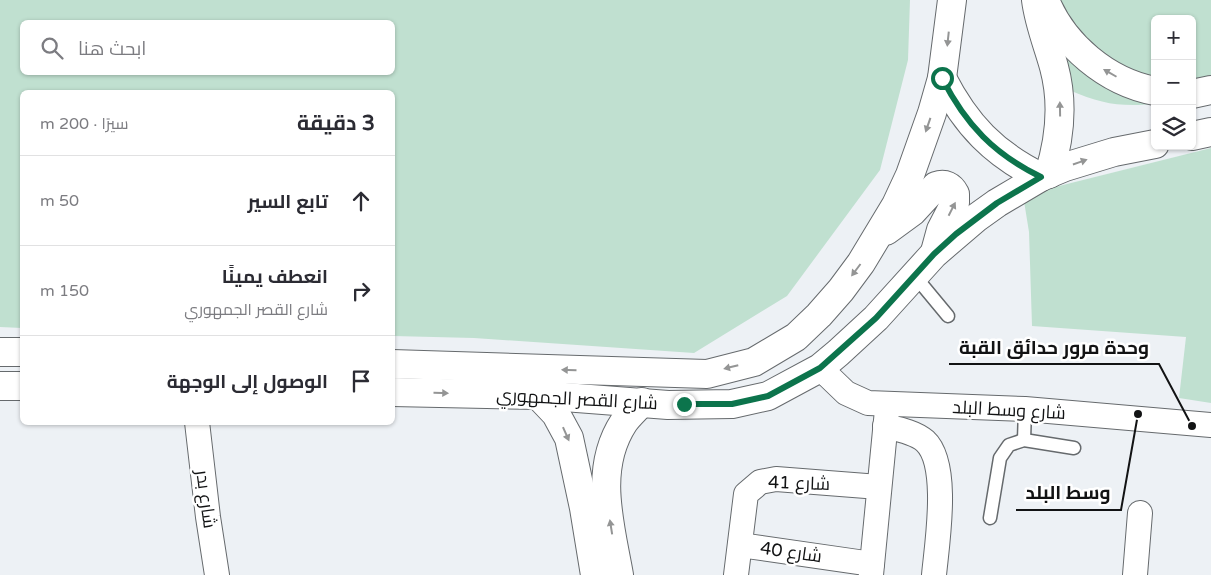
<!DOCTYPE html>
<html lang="ar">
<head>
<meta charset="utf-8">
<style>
	:root { --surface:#fff; --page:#f2f2f3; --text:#2b2b33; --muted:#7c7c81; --line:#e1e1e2 }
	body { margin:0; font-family:"Varela Round",Cairo,sans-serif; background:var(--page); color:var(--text); direction:rtl }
	.controls { position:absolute; right:15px; top:15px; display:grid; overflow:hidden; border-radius:8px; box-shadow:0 1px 4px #0004 }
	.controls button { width:45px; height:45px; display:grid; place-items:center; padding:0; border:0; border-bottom:1px solid var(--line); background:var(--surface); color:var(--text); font:25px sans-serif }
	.stop { position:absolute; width:15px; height:15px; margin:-11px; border:4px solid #0c744c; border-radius:50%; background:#fff }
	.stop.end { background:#0c744c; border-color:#fff; box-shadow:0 1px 5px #0008 }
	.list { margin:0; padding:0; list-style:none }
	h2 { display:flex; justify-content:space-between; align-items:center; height:65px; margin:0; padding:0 20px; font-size:21px }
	h2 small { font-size:16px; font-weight:400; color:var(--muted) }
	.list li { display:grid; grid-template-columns:32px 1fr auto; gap:15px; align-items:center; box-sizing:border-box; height:90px; padding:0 20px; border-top:1px solid var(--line) }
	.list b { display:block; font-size:19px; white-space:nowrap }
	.list p { margin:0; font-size:16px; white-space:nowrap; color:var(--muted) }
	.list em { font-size:16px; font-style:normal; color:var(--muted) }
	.icon { flex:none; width:28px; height:28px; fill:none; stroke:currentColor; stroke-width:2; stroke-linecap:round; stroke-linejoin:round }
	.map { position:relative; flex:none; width:1211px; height:575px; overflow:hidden; direction:ltr }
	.search { position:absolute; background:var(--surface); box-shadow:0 1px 4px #0004; left:20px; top:20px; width:375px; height:55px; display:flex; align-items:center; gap:12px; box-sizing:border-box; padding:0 18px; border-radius:8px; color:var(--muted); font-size:19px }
	.panel { position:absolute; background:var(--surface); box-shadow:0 1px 4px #0004; left:20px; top:90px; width:375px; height:335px; border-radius:8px; direction:rtl }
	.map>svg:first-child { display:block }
</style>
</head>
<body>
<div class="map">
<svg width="1211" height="575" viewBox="0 0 1211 575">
	<rect width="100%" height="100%" fill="#edf1f5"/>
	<!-- green -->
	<g fill="#c0e0d0" fill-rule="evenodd">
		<path d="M0,0H910L908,60L880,170L787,296L694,353L474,338L393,336L392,92H22V328L0,327ZM392,22V72H22V22Z"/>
		<path d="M1054,0H1211V79L1192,93V19H1155V104C1119,107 1102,104 1069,90Z"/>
		<path d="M1211,148V403L1179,398L1186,337L1032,326L1029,232L1023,195Z"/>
	</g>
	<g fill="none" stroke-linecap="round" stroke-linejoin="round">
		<!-- service casing -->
		<g stroke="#666a6d" stroke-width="15">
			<g id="service">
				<path d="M914,275L948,316"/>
				<path d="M1024,440L1025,409"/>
				<path d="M990,518L1000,458L1009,445L1024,440L1074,448"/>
			</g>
		</g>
		<!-- minor casing -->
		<g stroke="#666a6d" stroke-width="26">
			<g id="minor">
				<path d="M820,368L846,393L868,403L1025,409L1211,425"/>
				<path d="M197,422L208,517L217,575"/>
				<path d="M885,426C898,429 915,432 925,441C950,464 937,543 934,575"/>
				<path d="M740,545L872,564"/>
				<path d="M736,575L746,494L760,482L776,479L879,487"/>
				<path d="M871,575L887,410"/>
				<path d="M1135,575L1140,513"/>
			</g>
		</g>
		<!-- secondary casing -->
		<g stroke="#666a6d" stroke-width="30">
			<g id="secondary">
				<path d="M1036,0C1039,24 1048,45 1054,67C1064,104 1060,139 1049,174"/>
				<path d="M1045,0C1063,45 1107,82 1155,91"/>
				<path d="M942,78C966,125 994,154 1041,177"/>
				<path d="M1192,94L1211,90"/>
				<path d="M1192,136L1211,132"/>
				<path d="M886,231L912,212L936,186C945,183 951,186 955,194V203L941,230L935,252"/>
				<path d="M0,352H22"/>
				<path d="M392,364L707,374L754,362L796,337L819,315L841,290L861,263L896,205L910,175L932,113L942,78L952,0"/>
				<path d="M0,386H22"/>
				<path d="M392,392L538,395L668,405L732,404L768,396L820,368L838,353L876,318L934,254L976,218L997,203L1041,177L1065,167L1114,152L1155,144"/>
				<path d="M538,395L556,414L569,438L584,508L595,575"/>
				<path d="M619,575C610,524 593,469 624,422C629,415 636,409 642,402"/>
			</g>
		</g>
		<!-- service -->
		<use href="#service" stroke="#fff" stroke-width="12"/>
		<!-- minor -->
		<use href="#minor" stroke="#fff" stroke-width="24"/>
		<!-- secondary -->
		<use href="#secondary" stroke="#fff" stroke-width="28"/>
	</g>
	<!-- one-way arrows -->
	<defs><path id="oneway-solid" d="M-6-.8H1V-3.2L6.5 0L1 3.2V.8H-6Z" transform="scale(1.25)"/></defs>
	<g fill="#949595">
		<use href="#oneway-solid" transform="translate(948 39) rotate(96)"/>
		<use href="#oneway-solid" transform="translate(1110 73) rotate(-150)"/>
		<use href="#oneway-solid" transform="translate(1060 109) rotate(-91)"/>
		<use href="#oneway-solid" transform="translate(928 125) rotate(109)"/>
		<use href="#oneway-solid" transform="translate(1080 162) rotate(-19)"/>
		<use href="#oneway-solid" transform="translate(952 209) rotate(-63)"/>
		<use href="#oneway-solid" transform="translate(856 270) rotate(127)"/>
		<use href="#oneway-solid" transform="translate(731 367) rotate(166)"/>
		<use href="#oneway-solid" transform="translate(569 370) rotate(-178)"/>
		<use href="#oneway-solid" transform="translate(441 393) rotate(1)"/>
		<use href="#oneway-solid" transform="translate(566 434) rotate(66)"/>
		<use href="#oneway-solid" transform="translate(611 527) rotate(-99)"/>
	</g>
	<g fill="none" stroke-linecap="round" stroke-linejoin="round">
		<!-- route -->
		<path stroke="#0c744c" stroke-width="6" d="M684,404H732L768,396L820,368L876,318L934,254L956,234L997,203L1041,177C994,154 966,125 942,78"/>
	</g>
	<g text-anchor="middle" stroke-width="5" stroke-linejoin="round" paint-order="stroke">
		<!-- street labels -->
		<g font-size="18" fill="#121314" stroke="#fff">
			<text transform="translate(577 399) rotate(3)" y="6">شارع القصر الجمهوري</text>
			<text transform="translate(1009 410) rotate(3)" y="6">شارع وسط البلد</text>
			<text transform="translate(799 483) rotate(2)" y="6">شارع 41</text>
			<text transform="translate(206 499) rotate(82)" y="6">شارع بدر</text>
			<text transform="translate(791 552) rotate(8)" y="6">شارع 40</text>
		</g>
	</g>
	<!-- callouts -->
	<path fill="none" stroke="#121314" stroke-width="2" d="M1192 426L1159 364H949M1138 414L1121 510H1016"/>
	<g fill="#121314" stroke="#fff" stroke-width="2">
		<circle cx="1192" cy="426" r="5"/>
		<circle cx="1138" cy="414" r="5"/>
	</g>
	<g font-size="19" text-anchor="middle" font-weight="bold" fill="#121314" stroke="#fff" stroke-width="5" stroke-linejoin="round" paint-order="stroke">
		<text x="1054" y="354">وحدة مرور حدائق القبة</text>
		<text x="1068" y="499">وسط البلد</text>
	</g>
</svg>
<div class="controls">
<button>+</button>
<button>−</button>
<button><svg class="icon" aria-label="layers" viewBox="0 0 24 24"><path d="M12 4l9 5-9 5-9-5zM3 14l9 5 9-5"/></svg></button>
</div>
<div class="stop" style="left:942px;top:78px"></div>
<div class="stop end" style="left:684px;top:404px"></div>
<div class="search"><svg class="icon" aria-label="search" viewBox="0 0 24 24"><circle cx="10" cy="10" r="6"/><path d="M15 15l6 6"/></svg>ابحث هنا</div>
<section class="panel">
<h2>3 دقيقة<small>سيرًا · 200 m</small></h2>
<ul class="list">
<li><svg class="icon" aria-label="ahead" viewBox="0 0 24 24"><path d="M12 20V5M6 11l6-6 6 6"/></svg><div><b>تابع السير</b></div><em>50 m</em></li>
<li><svg class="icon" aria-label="right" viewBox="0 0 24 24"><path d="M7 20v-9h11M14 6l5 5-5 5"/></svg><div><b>انعطف يمينًا</b><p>شارع القصر الجمهوري</p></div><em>150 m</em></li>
<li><svg class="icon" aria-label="arrive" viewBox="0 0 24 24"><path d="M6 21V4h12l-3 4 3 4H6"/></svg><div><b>الوصول إلى الوجهة</b></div></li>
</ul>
</section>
</div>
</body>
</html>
